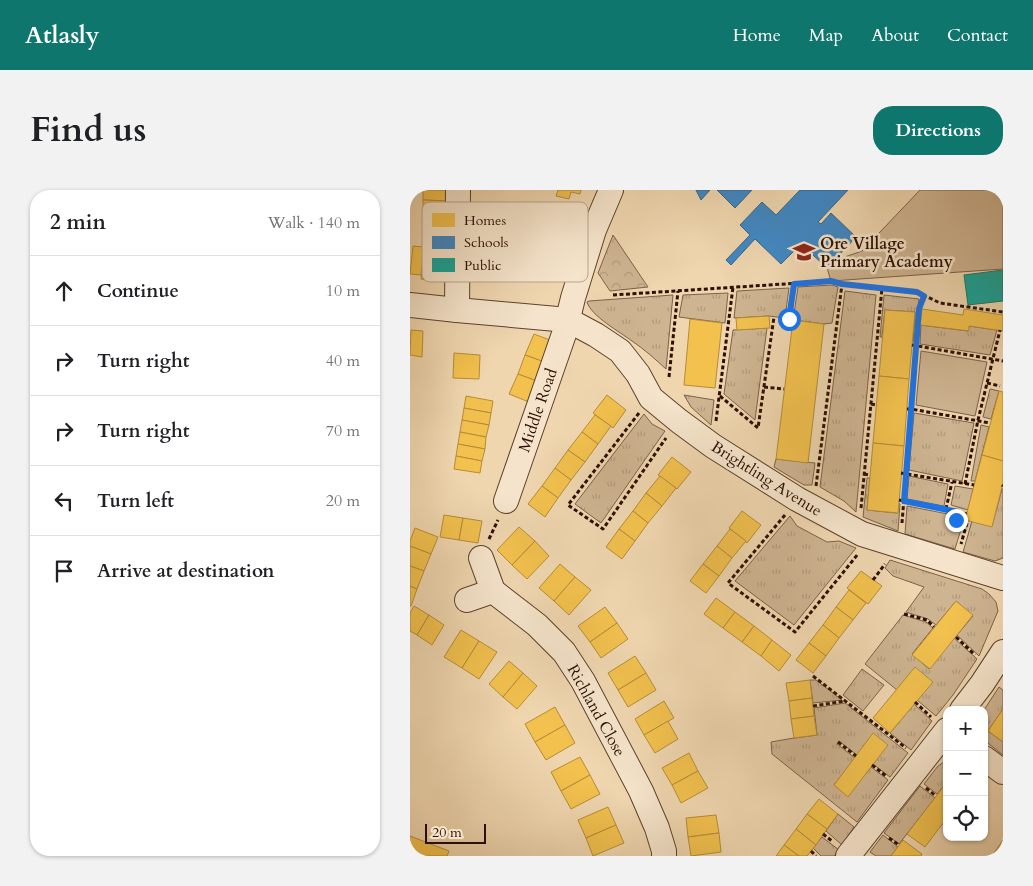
<!DOCTYPE html>
<html lang="en">
<head>
<meta charset="utf-8">
<style>
	:root { --surface:#fff; --page:#f2f2f2; --text:#202124; --muted:#757577; --line:#e0e0e0; --accent:#0f766e }
	body { margin:0; font-family:Cardo,serif; background:var(--page); color:var(--text) }
	.controls { position:absolute; right:15px; bottom:15px; display:grid; overflow:hidden; border-radius:10px; box-shadow:0 1px 4px #0004 }
	.controls button { width:45px; height:45px; display:grid; place-items:center; padding:0; border:0; border-bottom:1px solid var(--line); background:var(--surface); color:var(--text); font:25px sans-serif }
	.scale { position:absolute; left:15px; bottom:12px; width:61px; box-sizing:border-box; padding-left:5px; border:2px solid #2b1000; border-top:0; font-size:14px; line-height:18px; white-space:nowrap; color:#2b1000; -webkit-text-stroke:4px #f5e4cb; paint-order:stroke }
	.stop { position:absolute; width:15px; height:15px; margin:-11px; border:4px solid #1a73e8; border-radius:50%; background:#fff }
	.stop.end { background:#1a73e8; border-color:#fff; box-shadow:0 1px 5px #0008 }
	.list { margin:0; padding:0; list-style:none }
	h2 { display:flex; justify-content:space-between; align-items:center; height:65px; margin:0; padding:0 20px; font-size:21px }
	h2 small { font-size:16px; font-weight:400; color:var(--muted) }
	.list li { display:grid; grid-template-columns:32px 1fr auto; gap:15px; align-items:center; box-sizing:border-box; height:70px; padding:0 20px; border-top:1px solid var(--line) }
	.list b { display:block; font-size:19px; white-space:nowrap }
	.list em { font-size:16px; font-style:normal; color:var(--muted) }
	.icon { flex:none; width:28px; height:28px; fill:none; stroke:currentColor; stroke-width:2; stroke-linecap:round; stroke-linejoin:round }
	.map { position:relative; flex:none; width:593px; height:666px; overflow:hidden; border-radius:20px }
	header { display:flex; align-items:center; gap:30px; box-sizing:border-box; height:70px; padding:0 25px; background:var(--accent); color:#fff }
	header strong { font-size:24px }
	nav { display:flex; gap:28px; margin-inline-start:auto; font-size:18px }
	.intro { display:flex; align-items:center; justify-content:space-between; box-sizing:border-box; height:120px; padding:0 30px }
	h1 { margin:0; font-size:35px }
	.button { padding:12px 22px; border-radius:20px; background:var(--accent); color:#fff; font-size:18px; font-weight:700 }
	main { display:flex; gap:30px; padding:0 30px }
	aside { flex:1; background:var(--surface); border-radius:20px; box-shadow:0 1px 4px #0004 }
	.map>svg:first-child { display:block }
</style>
</head>
<body>
<header>
<strong>Atlasly</strong>
<nav><a>Home</a><a>Map</a><a>About</a><a>Contact</a></nav>
</header>
<div class="intro"><h1>Find us</h1><a class="button">Directions</a></div>
<main>
<aside>
<h2>2 min<small>Walk · 140 m</small></h2>
<ul class="list">
<li><svg class="icon" aria-label="ahead" viewBox="0 0 24 24"><path d="M12 20V5M6 11l6-6 6 6"/></svg><div><b>Continue</b></div><em>10 m</em></li>
<li><svg class="icon" aria-label="right" viewBox="0 0 24 24"><path d="M7 20v-9h11M14 6l5 5-5 5"/></svg><div><b>Turn right</b></div><em>40 m</em></li>
<li><svg class="icon" aria-label="right" viewBox="0 0 24 24"><path d="M7 20v-9h11M14 6l5 5-5 5"/></svg><div><b>Turn right</b></div><em>70 m</em></li>
<li><svg class="icon" aria-label="left" viewBox="0 0 24 24"><path d="M17 20v-9H6M10 6l-5 5 5 5"/></svg><div><b>Turn left</b></div><em>20 m</em></li>
<li><svg class="icon" aria-label="arrive" viewBox="0 0 24 24"><path d="M6 21V4h12l-3 4 3 4H6"/></svg><div><b>Arrive at destination</b></div></li>
</ul>
</aside>
<div class="map">
<svg width="593" height="666" viewBox="0 0 593 666">
	<defs>
		<pattern id="grass-tufts" width="24" height="20" patternUnits="userSpaceOnUse" patternTransform="scale(1.25)"><rect width="24" height="20" fill="#ceb491"/><path d="M3 7l-1-3M5 7V3M7 7l1-3M15 17l-1-3M17 17v-4M19 17l1-3" fill="none" stroke="#b19a7b"/></pattern>
		<pattern id="forest-crowns" width="20" height="18" patternUnits="userSpaceOnUse" patternTransform="scale(1.25)"><rect width="20" height="18" fill="#ceb491"/><path d="M2 6a3 3 0 1 1 6 0M12 15a3 3 0 1 1 6 0" fill="none" stroke="#b19a7b"/></pattern>
	</defs>
	<rect width="100%" height="100%" fill="#efd6af"/>
	<filter id="stains"><feTurbulence type="fractalNoise" baseFrequency=".004" numOctaves="4"/><feColorMatrix values="0 0 0 0 .2 0 0 0 0 .09 0 0 0 0 .02 0 0 0 .5 -.17"/></filter>
	<radialGradient id="worn" r=".72"><stop offset=".6" stop-color="#630" stop-opacity="0"/><stop offset="1" stop-color="#630" stop-opacity=".3"/></radialGradient>
	<!-- grass -->
	<g fill="url(#grass-tufts)" stroke="#7c6248">
		<path d="M422,95L428,97L422,133L414,134L383,130L388,97Z"/>
		<path d="M379,98L375,128L359,126L324,128L327,101Z"/>
		<path d="M435,101L466,105L446,322L434,311L410,297Z"/>
		<path d="M318,103L315,133L269,127L273,105Z"/>
		<path d="M263,105L256,179C245,169 234,159 222,151C210,142 181,126 177,112L179,111Z"/>
		<path d="M474,105L509,109L507,123L505,151H503L505,122L475,120L472,147H470Z"/>
		<path d="M511,135L558,141L559,136L587,140L580,165L510,154Z"/>
		<path d="M357,138L345,230L314,204L323,140Z"/>
		<path d="M580,199L589,201L581,229L573,227Z"/>
		<path d="M274,205L304,210L301,235L281,217Z"/>
		<path d="M504,223L564,233L552,291L499,280Z"/>
		<path d="M234,224L242,234L255,241L191,333L165,314Z"/>
		<path d="M571,235L579,237L565,291H561Z"/>
		<path d="M366,269L405,273L402,295H394L364,277Z"/>
		<path d="M499,286L538,294L534,316L497,309Z"/>
		<path d="M457,288H460L457,320L487,323L488,313L490,314L488,341L453,327Z"/>
		<path d="M545,296L563,299L558,320L541,315Z"/>
		<path d="M592,299H593V368L585,371L553,362L562,331L582,336Z"/>
		<path d="M497,316L543,325L542,333L552,336L545,359L495,344Z"/>
		<path d="M380,326L387,336L417,352L429,351L446,358L384,435L325,391Z"/>
		<path d="M480,370L572,399L579,404L586,412L588,421L569,466L547,445L563,426L546,411L526,435L518,429L496,422L514,397L483,386L475,378Z"/>
		<path d="M493,425L516,432L523,438L502,464L519,479L544,448L567,469L543,505L526,526L507,510L487,500L455,474Z"/>
		<path d="M452,479L474,495L453,521L433,505Z"/>
		<path d="M400,490H406L432,510L403,513Z"/>
		<path d="M589,497L593,500V519L578,541L593,552V565L574,550V520Z"/>
		<path d="M435,513L498,563L480,587L463,574V544L447,565L429,551L427,554L445,568L424,595L438,606L461,577L478,590L447,632L362,564L361,552L384,548L407,545L404,518Z"/>
		<path d="M504,514L522,531L501,560L480,543Z"/>
		<path d="M537,570V592L527,604L514,594L528,576Z"/>
		<path d="M510,596L525,608L489,654L474,643Z"/>
		<path d="M428,624L444,637L432,655L416,641Z"/>
		<path d="M473,645L488,657L481,666H466L460,662Z"/>
		<path d="M412,647L429,660L424,666H411L403,658Z"/>
	</g>
	<!-- forest -->
	<path fill="url(#forest-crowns)" stroke="#7c6248" d="M203,45L238,97L200,101L188,83Z"/>
	<!-- park -->
	<g fill="#ceb491" stroke="#7c6248">
		<path d="M510,0H593V79L421,91L417,78L423,71L452,61Z"/>
		<path d="M511,161L577,172L565,226L506,215Z"/>
	</g>
	<!-- homes -->
	<g fill="#f2c14e" stroke="#b68c37">
		<path d="M13,0H40V11L13,10Z"/>
		<path d="M148,0H171L170,4L161,2L159,9L146,6Z"/>
		<path d="M13,10L40,11V23L13,22Z"/>
		<path d="M3,56L14,57L11,85L0,84Z"/>
		<path d="M14,62L25,63L22,91L11,89Z"/>
		<path d="M512,119L553,125L554,119L593,125V141L559,136V141L510,135Z"/>
		<path d="M475,120L505,122L499,189L469,186Z"/>
		<path d="M359,126L360,138L327,140L326,128Z"/>
		<path d="M280,129L312,133L305,198L274,195Z"/>
		<path d="M383,130L414,134L398,273L366,269Z"/>
		<path d="M1,140L13,141L12,167L0,165Z"/>
		<path d="M124,144L148,153L140,174L115,165Z"/>
		<path d="M44,163L70,165L69,189L43,188Z"/>
		<path d="M115,165L140,174L132,193L108,184Z"/>
		<path d="M108,184L132,193L124,214L99,204Z"/>
		<path d="M469,186L499,189L494,256L463,253Z"/>
		<path d="M589,201L593,202V271L572,265Z"/>
		<path d="M197,205L216,220L203,238L183,223Z"/>
		<path d="M56,206L83,211L81,223L54,218Z"/>
		<path d="M54,218L81,223L79,235L52,230Z"/>
		<path d="M185,225L201,236L188,254L172,242Z"/>
		<path d="M52,230L79,235L76,247L50,242Z"/>
		<path d="M50,242L76,247L75,259L48,254Z"/>
		<path d="M172,242L188,254L175,272L158,260Z"/>
		<path d="M463,253L494,256L488,323L457,320Z"/>
		<path d="M48,254L75,259L72,271L46,266Z"/>
		<path d="M158,260L175,272L161,290L145,278Z"/>
		<path d="M572,265L593,271V293L582,337L555,330Z"/>
		<path d="M46,266L72,271L70,283L44,279Z"/>
		<path d="M262,267L281,282L267,299L248,285Z"/>
		<path d="M145,278L161,290L148,308L132,296Z"/>
		<path d="M250,286L266,298L252,316L236,303Z"/>
		<path d="M132,296L148,308L135,327L118,314Z"/>
		<path d="M236,303L252,316L238,333L223,321Z"/>
		<path d="M223,321L238,333L225,351L209,339Z"/>
		<path d="M332,321L351,335L337,353L319,338Z"/>
		<path d="M34,325L53,328L49,350L30,347Z"/>
		<path d="M53,328L72,331L68,353L49,350Z"/>
		<path d="M109,337L125,351L102,375L87,360Z"/>
		<path d="M5,338L28,347L21,364L0,356V351Z"/>
		<path d="M209,339L225,351L212,369L196,357Z"/>
		<path d="M320,339L336,351L322,368L307,356Z"/>
		<path d="M125,351L139,366L117,389L102,375Z"/>
		<path d="M0,356L21,364L14,381L0,376Z"/>
		<path d="M307,356L322,368L309,386L293,374Z"/>
		<path d="M150,374L165,387L144,411L129,398Z"/>
		<path d="M293,374L309,386L296,403L280,391Z"/>
		<path d="M0,376L14,381L7,399L0,396Z"/>
		<path d="M451,381L472,396L458,414L437,398Z"/>
		<path d="M165,387L181,400L159,425L144,411Z"/>
		<path d="M0,396L7,399L1,416H0Z"/>
		<path d="M439,400L456,413L443,430L426,417Z"/>
		<path d="M306,408L325,422L313,438L294,424Z"/>
		<path d="M546,411L563,425L520,479L502,465Z"/>
		<path d="M4,416L19,425L7,445L0,441V423Z"/>
		<path d="M195,417L207,433L180,452L168,436Z"/>
		<path d="M426,417L443,430L429,448L413,435Z"/>
		<path d="M325,422L344,436L332,452L313,438Z"/>
		<path d="M19,425L34,435L22,455L7,445Z"/>
		<path d="M207,433L218,449L191,468L180,452Z"/>
		<path d="M413,435L429,448L416,466L399,453Z"/>
		<path d="M344,436L362,450L351,466L332,452Z"/>
		<path d="M51,440L69,451L52,478L34,467Z"/>
		<path d="M362,450L381,465L369,481L351,466Z"/>
		<path d="M69,451L87,462L69,489L52,478Z"/>
		<path d="M399,453L416,466L403,483L386,470Z"/>
		<path d="M225,466L236,483L208,500L198,483Z"/>
		<path d="M99,471L113,483L93,507L79,494Z"/>
		<path d="M505,477L523,492L480,543L463,528Z"/>
		<path d="M113,483L127,496L107,519L93,507Z"/>
		<path d="M236,483L246,500L218,517L208,500Z"/>
		<path d="M400,490L402,508L379,511L376,493Z"/>
		<path d="M402,508L404,526L381,529L379,511Z"/>
		<path d="M254,511L264,528L234,545L225,529Z"/>
		<path d="M145,517L155,535L125,552L115,534Z"/>
		<path d="M593,519V552L578,541Z"/>
		<path d="M404,526L407,545L384,548L381,529Z"/>
		<path d="M258,531L268,549L245,563L234,545Z"/>
		<path d="M155,535L165,553L136,570L125,552Z"/>
		<path d="M463,543L478,555L438,607L424,595Z"/>
		<path d="M279,563L288,581L262,595L252,578Z"/>
		<path d="M170,567L180,585L151,601L141,582Z"/>
		<path d="M288,581L298,598L271,613L262,595Z"/>
		<path d="M180,585L190,604L161,619L151,601Z"/>
		<path d="M537,592V628L515,657L497,644Z"/>
		<path d="M409,609L428,624L417,639L397,624Z"/>
		<path d="M198,617L206,635L176,648L168,630Z"/>
		<path d="M397,624L417,639L406,655L386,639Z"/>
		<path d="M306,625L309,643L278,647L276,628Z"/>
		<path d="M206,635L214,653L183,666L176,648Z"/>
		<path d="M386,639L406,655L397,666H389L374,655Z"/>
		<path d="M309,643L311,662L281,666L278,647Z"/>
		<path d="M0,646L39,661L37,666H0Z"/>
		<path d="M493,650L512,664L511,666H481Z"/>
		<path d="M593,650V666H582Z"/>
		<path d="M374,655L389,666H366Z"/>
	</g>
	<!-- schools -->
	<g fill="#3f88c5" stroke="#39648a">
		<path d="M286,0H300L291,10Z"/>
		<path d="M307,0H342L325,18Z"/>
		<path d="M390,0H438L408,32L411,34L421,23L446,47L417,78L391,54L371,74L345,49L321,75L316,70L340,45L330,35L352,12L366,25Z"/>
	</g>
	<!-- public -->
	<path fill="#17a398" stroke="#1d776a" d="M593,80V111L558,115L554,85Z"/>
	<g fill="none" stroke-linecap="round" stroke-linejoin="round">
		<!-- minor casing -->
		<g stroke="#5c422c" stroke-width="26">
			<g id="minor">
				<path d="M0,115L47,120L158,130L186,145L210,161L228,184L241,208L269,231L303,256L387,309L452,344L593,388"/>
				<path d="M47,120L48,0"/>
				<path d="M96,311L155,141L163,108L184,40L201,0"/>
				<path d="M71,368L83,401"/>
				<path d="M57,410L83,401L127,435L154,462L173,491L231,601L247,638L254,661V666"/>
				<path d="M552,520L572,494L593,462"/>
				<path d="M574,568L593,582"/>
				<path d="M438,666L537,540"/>
			</g>
		</g>
		<!-- path -->
		<g stroke="#2b1000" stroke-width="3" stroke-dasharray="4 2.5" stroke-linecap="butt">
			<path d="M203,105L421,91L432,94L507,102L530,113L593,122"/>
			<path d="M379,129L385,94"/>
			<path d="M502,155L593,171"/>
			<path d="M259,187L268,101"/>
			<path d="M577,193L590,196"/>
			<path d="M354,197L374,199"/>
			<path d="M310,206L348,238L364,127"/>
			<path d="M461,214L466,215"/>
			<path d="M497,219H501L580,233"/>
			<path d="M229,223L158,315L193,339L256,248"/>
			<path d="M306,231L323,97"/>
			<path d="M491,283L564,295"/>
			<path d="M454,284L460,285"/>
			<path d="M555,294L568,230L590,140"/>
			<path d="M592,295L593,296"/>
			<path d="M406,296L432,94"/>
			<path d="M489,310L557,324"/>
			<path d="M451,318L472,98"/>
			<path d="M536,319L542,292"/>
			<path d="M547,322L546,330L557,333L551,354"/>
			<path d="M375,325L318,393L385,442L448,364"/>
			<path d="M492,333L509,119L514,106"/>
			<path d="M79,349L88,330"/>
			<path d="M463,390L475,374"/>
			<path d="M494,424L517,430L524,437"/>
			<path d="M546,447L565,465"/>
			<path d="M403,486L496,558"/>
			<path d="M505,512L521,527"/>
			<path d="M403,516L435,511"/>
			<path d="M428,552L446,566"/>
			<path d="M462,575L476,586"/>
			<path d="M516,598L526,606"/>
			<path d="M413,644L422,651"/>
			<path d="M479,648L489,655"/>
			<path d="M401,661L406,666"/>
		</g>
		<!-- minor -->
		<use href="#minor" stroke="#f5e4cb" stroke-width="24"/>
	</g>
	<g fill="none" stroke-linecap="round" stroke-linejoin="round">
		<!-- route -->
		<path stroke="#1a73e8" stroke-width="6" d="M379,129L384,94L421,91L432,94L507,102L514,106L509,119L494,311L548,322L546,330"/>
	</g>
	<!-- icons -->
	<defs>
		<g id="school-bare" transform="scale(1.725)"><path d="M0-5L7-2L0 1L-7-2ZM-4 1L0 2.5L4 1V4Q0 6-4 4Z" fill="#8f2418" stroke="#f5e4cb" stroke-width="2.5" paint-order="stroke"/></g>
	</defs>
	<g fill-rule="evenodd">
		<use href="#school-bare" x="394" y="62"/>
	</g>
	<g text-anchor="middle" stroke-width="5" stroke-linejoin="round" paint-order="stroke">
		<!-- poi labels -->
		<g font-size="16" font-weight="bold" fill="#2b1000" stroke="#f5e4cb" text-anchor="start">
			<text x="410" y="59">Ore Village<tspan x="410" dy="18">Primary Academy</tspan></text>
		</g>
		<!-- street labels -->
		<g font-size="16" fill="#2b1000" stroke="#f5e4cb">
			<text transform="translate(127 220) rotate(-71)" y="6">Middle Road</text>
			<text transform="translate(357 288) rotate(32)" y="6">Brightling Avenue</text>
			<text transform="translate(187 520) rotate(61)" y="6">Richland Close</text>
		</g>
	</g>
	<!-- legend -->
	<rect x="12" y="12" width="166" height="80" rx="8" fill="#f5e4cb" stroke="#b8a48e" stroke-width="1"/>
	<rect x="22" y="23" width="23" height="14" fill="#f2c14e"/>
	<rect x="22" y="46" width="23" height="13" fill="#3f88c5"/>
	<rect x="22" y="68" width="23" height="14" fill="#17a398"/>
	<g font-size="14" fill="#2b1000">
		<text x="54" y="35">Homes</text>
		<text x="54" y="57">Schools</text>
		<text x="54" y="80">Public</text>
	</g>
	<rect width="100%" height="100%" filter="url(#stains)"/>
	<rect width="100%" height="100%" fill="url(#worn)"/>
</svg>
<div class="controls">
<button>+</button>
<button>−</button>
<button><svg class="icon" aria-label="locate" viewBox="0 0 24 24"><circle cx="12" cy="12" r="6"/><path d="M12 2v4M12 18v4M2 12h4M18 12h4"/></svg></button>
</div>
<div class="scale">20 m</div>
<div class="stop" style="left:379px;top:129px"></div>
<div class="stop end" style="left:546px;top:330px"></div>
</div>
</main>
</body>
</html>
